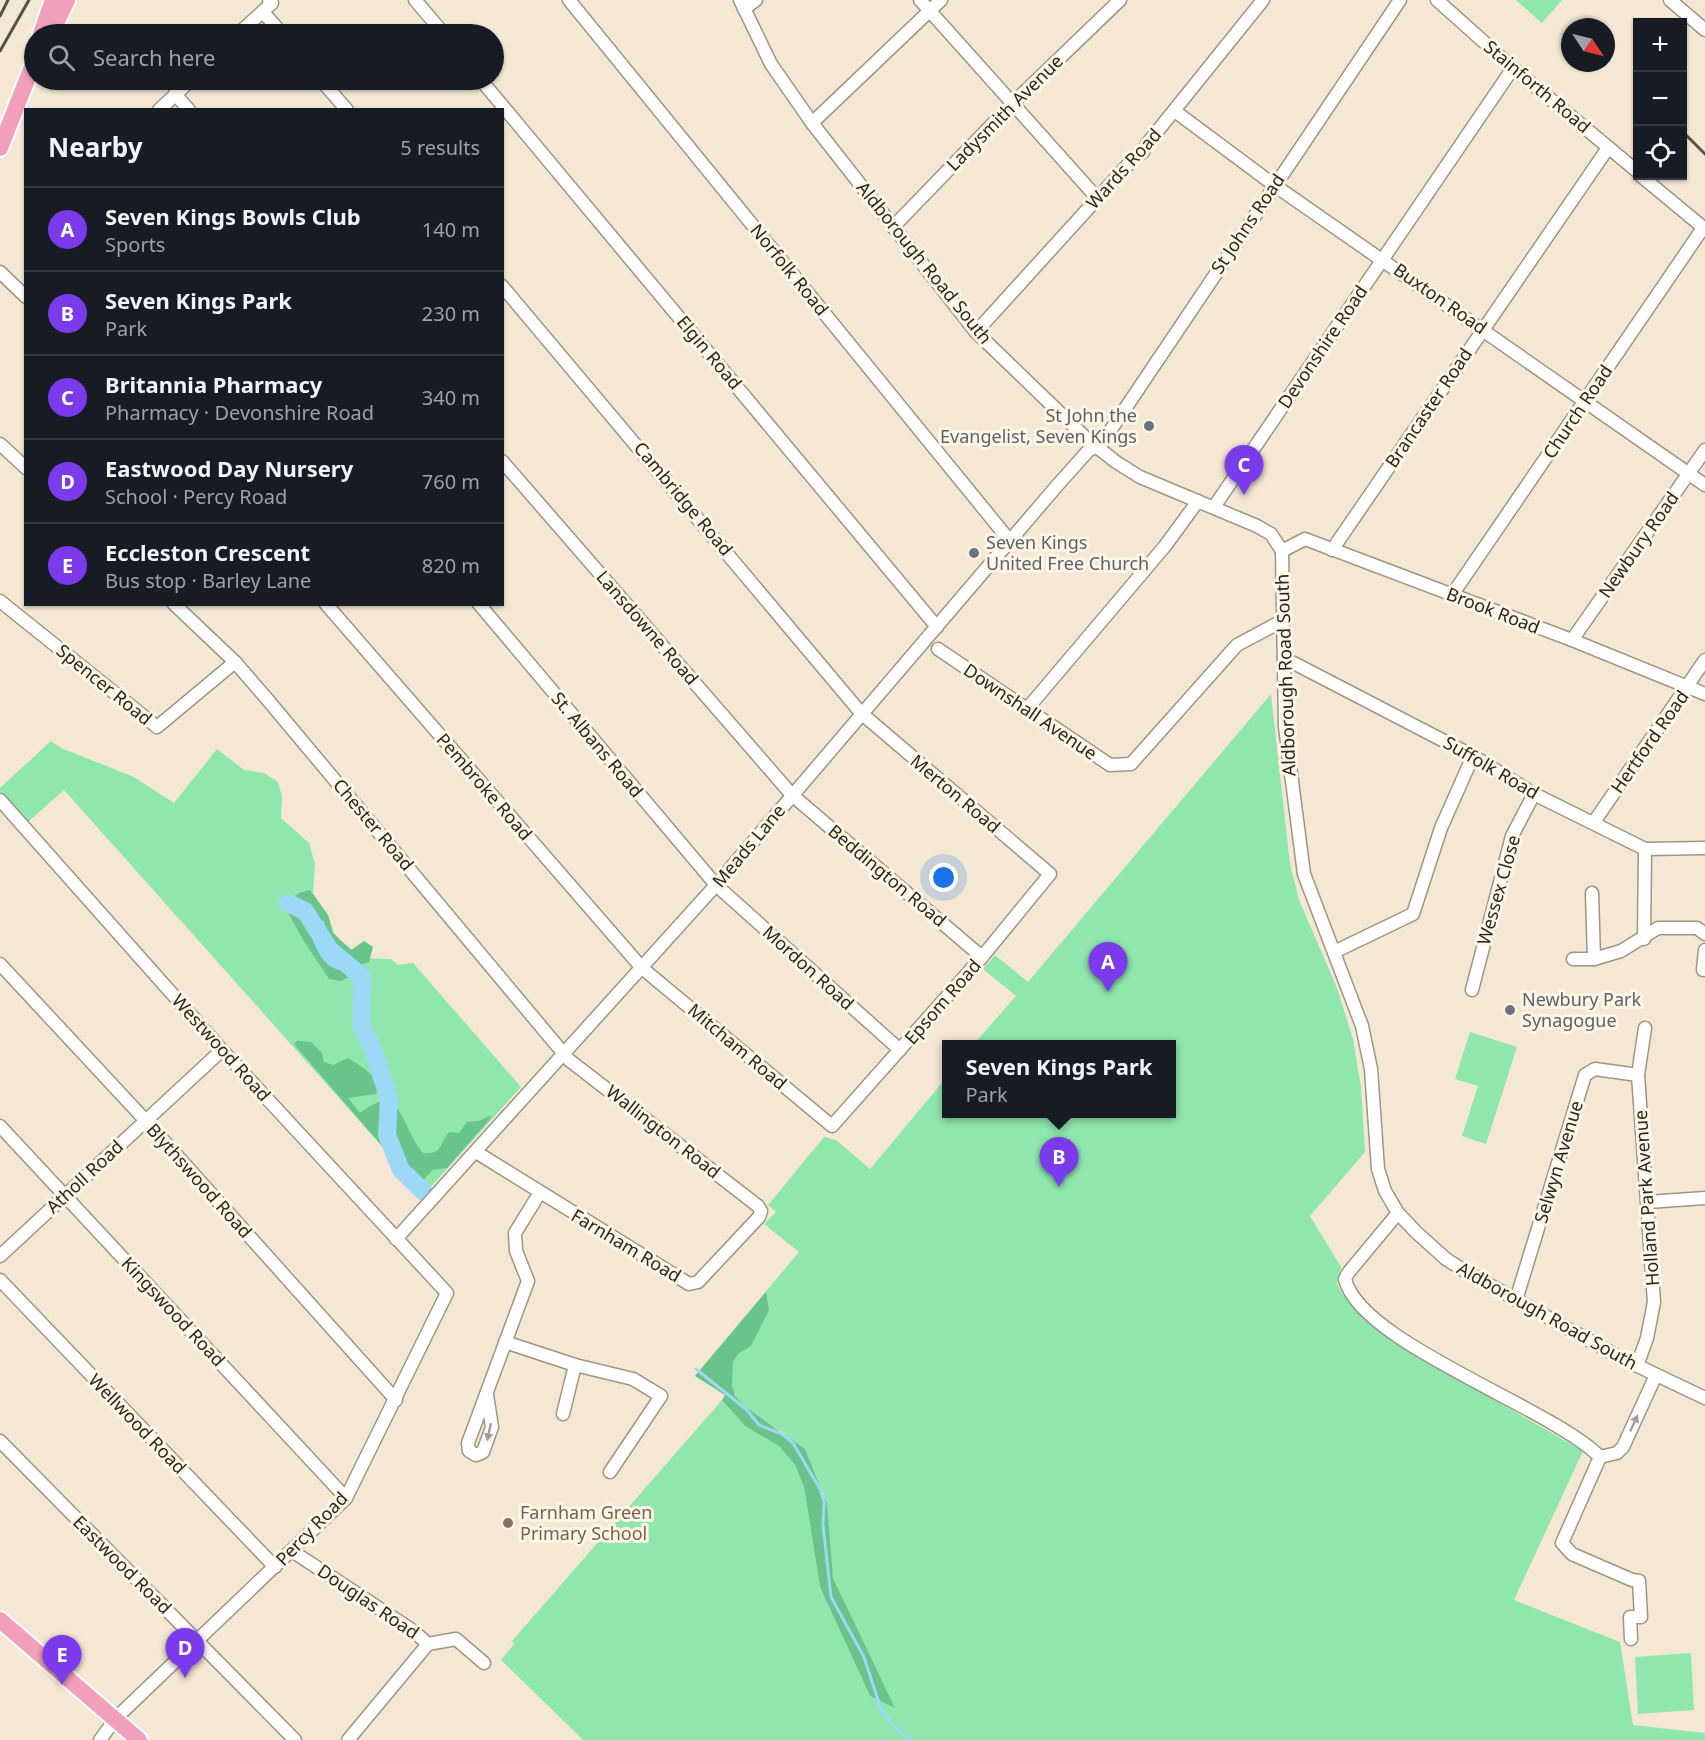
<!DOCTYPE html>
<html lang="en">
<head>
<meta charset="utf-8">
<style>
	:root { --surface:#171b24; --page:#20242c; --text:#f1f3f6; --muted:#9ea1a6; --line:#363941; --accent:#7c3aed }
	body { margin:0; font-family:"Noto Sans",sans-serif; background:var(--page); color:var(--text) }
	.controls { position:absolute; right:18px; top:18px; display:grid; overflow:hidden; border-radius:0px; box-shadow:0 2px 4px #0004 }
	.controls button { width:54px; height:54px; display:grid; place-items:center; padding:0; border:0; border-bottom:2px solid var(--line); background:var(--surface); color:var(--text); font:30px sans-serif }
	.compass { position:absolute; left:1561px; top:18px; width:54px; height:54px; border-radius:50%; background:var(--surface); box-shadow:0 2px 4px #0004; rotate:125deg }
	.you { position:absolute; left:944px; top:878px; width:21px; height:21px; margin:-15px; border:4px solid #fff; border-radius:50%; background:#1a73e8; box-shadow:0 0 0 9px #1a73e833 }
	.badge { display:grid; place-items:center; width:39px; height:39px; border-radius:50%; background:var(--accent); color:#fff; font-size:20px; font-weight:700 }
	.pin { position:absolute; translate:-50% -50px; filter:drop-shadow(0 2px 3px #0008) }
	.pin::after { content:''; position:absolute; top:32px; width:21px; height:18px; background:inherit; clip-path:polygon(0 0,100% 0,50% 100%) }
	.popup { position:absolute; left:942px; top:1040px; width:234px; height:78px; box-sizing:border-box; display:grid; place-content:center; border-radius:0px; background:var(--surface); filter:drop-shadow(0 2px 4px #0005); font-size:20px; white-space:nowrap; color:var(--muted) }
	.popup b { font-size:22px; color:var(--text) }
	.popup::after { content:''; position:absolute; left:50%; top:100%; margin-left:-12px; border:12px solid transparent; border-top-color:var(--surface) }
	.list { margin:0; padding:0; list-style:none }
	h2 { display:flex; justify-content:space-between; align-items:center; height:78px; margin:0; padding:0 24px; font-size:26px }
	h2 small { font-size:20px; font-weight:400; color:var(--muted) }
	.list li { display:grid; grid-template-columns:39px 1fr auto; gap:18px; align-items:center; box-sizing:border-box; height:84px; padding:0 24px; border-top:2px solid var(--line) }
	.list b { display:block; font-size:22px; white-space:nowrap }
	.list p { margin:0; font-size:20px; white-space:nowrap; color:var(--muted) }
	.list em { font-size:20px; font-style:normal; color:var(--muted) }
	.icon { flex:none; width:33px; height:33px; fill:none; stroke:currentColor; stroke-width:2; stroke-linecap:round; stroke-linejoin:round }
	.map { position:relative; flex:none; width:1705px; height:1740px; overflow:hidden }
	.search { position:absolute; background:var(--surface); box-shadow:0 2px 4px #0004; left:24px; top:24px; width:480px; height:66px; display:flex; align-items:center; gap:15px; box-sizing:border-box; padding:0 21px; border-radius:33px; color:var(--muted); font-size:22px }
	.panel { position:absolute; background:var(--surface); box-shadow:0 2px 4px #0004; left:24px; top:108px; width:480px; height:498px; border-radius:0px }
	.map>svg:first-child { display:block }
</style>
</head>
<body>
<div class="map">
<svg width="1705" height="1740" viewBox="0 0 1705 1740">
	<rect width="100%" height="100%" fill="#f4e8d4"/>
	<!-- green -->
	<g fill="#90e7ae">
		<path d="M1516,0H1562L1542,23Z"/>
		<path d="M1271,694L1290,864L1299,900L1337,988L1353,1039L1361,1087L1365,1152L1310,1216L1341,1267L1337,1284L1343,1295L1392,1341L1583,1451L1514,1600L1620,1642L1633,1725L1705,1733V1740H583L501,1660L514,1644L512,1641L722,1400L745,1426L779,1446L795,1465L804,1487L820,1587L870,1696L894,1707L833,1578L824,1493L784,1433L695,1376L799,1252L764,1224L776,1212L768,1205L824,1137L836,1140L870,1169L946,1078V1114H1172V1044H974L1016,996L983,969L995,955L1028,982Z"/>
		<path d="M51,741L61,748L134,777L174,803L217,749L244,770L264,773L278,782L282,796L281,818L309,843L315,864L313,894L328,915L335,936L362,958L391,959L398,965L413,963L521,1087L427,1191L388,1153L64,790L28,822L0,791V788Z"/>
		<path d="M1470,1032L1517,1047L1486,1144L1462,1136L1478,1086L1455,1079Z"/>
		<path d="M1691,1653L1694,1710L1638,1714L1635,1657Z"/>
	</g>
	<!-- forest -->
	<g fill="#69c48b">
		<path d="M310,890L328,915L333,933L351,950L364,941L373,947L369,962L355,967L349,977L341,981L329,979L305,943L283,904L299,893Z"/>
		<path d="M297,1041L311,1042L322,1053L324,1062L333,1065L348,1058C360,1066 383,1077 376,1094L348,1098L360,1113C402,1080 400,1126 423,1153C442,1155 439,1145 449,1132L459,1133L467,1122L479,1121L491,1115L490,1119L447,1168L433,1170L419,1184L388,1153L294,1044Z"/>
		<path d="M766,1292L769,1310L751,1346L738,1354L733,1362L732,1386L735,1396L744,1406L805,1449L827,1504L833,1578L895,1708L870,1696L820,1587L804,1487L795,1465L779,1446L745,1426L722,1400L725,1395L695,1376Z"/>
	</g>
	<!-- water -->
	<path fill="#9dd8f6" d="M323,920L333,945L350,961L345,970C325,971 317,951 311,935Z"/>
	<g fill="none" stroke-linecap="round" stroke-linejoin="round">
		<!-- stream -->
		<path stroke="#9dd8f6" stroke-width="3" d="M696,1369L747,1410L759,1425L782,1434L793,1443L820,1489L824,1501L823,1525L831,1597L864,1657L882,1712L900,1732L913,1740"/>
		<!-- river -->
		<path stroke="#9dd8f6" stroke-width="18" d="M288,903L305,911L330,950L362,977L361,1024L373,1050L389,1099L387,1135L401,1170L424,1192"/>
		<!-- minor casing -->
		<g stroke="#a09583" stroke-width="15">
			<g id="minor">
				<path d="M415,0L444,34"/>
				<path d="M569,0L1010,541"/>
				<path d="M740,0L771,64L812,123L976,332L1087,439L1116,462L1140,477L1257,526L1271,534L1282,551L1285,727L1304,874L1362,1026L1371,1069L1378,1169L1385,1191L1398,1213L1416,1232L1446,1259L1463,1270L1619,1357L1705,1398"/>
				<path d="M920,0L1098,199"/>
				<path d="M1437,0L1513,68L1638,172"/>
				<path d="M1670,0L1705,30"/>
				<path d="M744,9L756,0"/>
				<path d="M263,12L282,34"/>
				<path d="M238,34L272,3L269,0"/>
				<path d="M321,80L347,110"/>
				<path d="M481,80L937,627"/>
				<path d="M175,94L189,110"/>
				<path d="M159,110L191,80"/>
				<path d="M1176,112L1274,185L1705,485"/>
				<path d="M812,123L941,0"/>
				<path d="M1641,176L1705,229"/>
				<path d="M893,227L1013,103L1120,0"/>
				<path d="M0,272L26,297"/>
				<path d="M976,332L1135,157L1143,152L1147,144L1263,0"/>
				<path d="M0,444L26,468"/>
				<path d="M502,461L792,795L982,957"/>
				<path d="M1214,507L1513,68"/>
				<path d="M1332,550L1608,148"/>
				<path d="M1282,551L1305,539L1572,640L1705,694"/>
				<path d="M1452,595L1703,228"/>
				<path d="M0,601L157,727L235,662"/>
				<path d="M174,604L235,662L267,699L569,1060L758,1206L761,1211L759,1217L698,1282L689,1284L476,1152"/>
				<path d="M326,604L642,968L832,1126L982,957L1050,874L861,713L502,286"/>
				<path d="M479,604L716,885L900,1050"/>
				<path d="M1572,640L1705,450"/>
				<path d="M938,649L1110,765L1131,764L1237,645L1282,621"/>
				<path d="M1284,658L1473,756L1534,794L1645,849L1705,848"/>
				<path d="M1027,709L1165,546L1198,501"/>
				<path d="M0,800L222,1050L447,1293L346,1498L115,1719L100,1740"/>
				<path d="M1594,822L1705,660"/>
				<path d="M1592,893L1594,959"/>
				<path d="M1644,939L1645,849"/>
				<path d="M1334,952L1413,914L1441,828L1473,756"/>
				<path d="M1573,959H1594L1621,951L1658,928H1697L1705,934"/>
				<path d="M0,964L146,1121L396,1400"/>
				<path d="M1703,970L1705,950"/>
				<path d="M1472,990L1512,836L1534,794"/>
				<path d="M0,1126L346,1498"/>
				<path d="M1648,1202L1705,1198"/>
				<path d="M1398,1213L1348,1273L1345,1279C1360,1343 1551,1407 1600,1457"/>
				<path d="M396,1239L716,885L1055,488L1088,451L1102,443L1400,0"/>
				<path d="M0,1256L222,1050"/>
				<path d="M0,1280L275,1567"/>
				<path d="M1516,1300L1585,1075L1595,1069L1638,1075"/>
				<path d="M505,1342L575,1365L633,1379L661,1396L610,1472"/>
				<path d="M1637,1366L1647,1338L1654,1302L1638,1075L1645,1028"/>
				<path d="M487,1395L492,1427L483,1452L476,1455L469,1451L468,1443L528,1281L516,1251L515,1233L539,1194"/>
				<path d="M563,1414L575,1365"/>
				<path d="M0,1441L295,1740"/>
				<path d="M1600,1457L1562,1543L1572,1554L1632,1580L1639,1581L1641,1617H1630L1631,1639"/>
				<path d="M1600,1457L1617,1453L1623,1447L1656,1375"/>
				<path d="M292,1551L412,1630L428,1644L348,1740"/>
				<path d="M428,1644L456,1639L484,1663"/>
			</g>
		</g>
		<!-- major casing -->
		<g stroke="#fff" stroke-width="20">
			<g id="major">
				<path d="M41,34L53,0"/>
				<path d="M51,34L67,0"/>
				<path d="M0,148L34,62"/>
				<path d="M0,1620L139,1740"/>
			</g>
		</g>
		<!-- minor -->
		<use href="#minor" stroke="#fff" stroke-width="12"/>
		<!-- major -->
		<use href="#major" stroke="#f29fbb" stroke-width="16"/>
		<!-- rail -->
		<g stroke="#565046" stroke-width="3">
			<path d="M0,16L8,0"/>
			<path d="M0,51L29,0"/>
			<path d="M1682,131L1705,154"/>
		</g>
	</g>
	<!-- one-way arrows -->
	<defs><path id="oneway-solid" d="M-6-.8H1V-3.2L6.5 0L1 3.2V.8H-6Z" transform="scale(1.5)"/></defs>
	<g fill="#a09e9b">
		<use href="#oneway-solid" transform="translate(1634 1423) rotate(-65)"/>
		<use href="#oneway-solid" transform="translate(489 1432) rotate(102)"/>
	</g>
	<!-- markers -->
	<g fill="#6b7280" stroke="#fff6e6" stroke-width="2">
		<circle cx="1149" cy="426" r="6"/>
		<circle cx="974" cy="553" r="6"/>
		<circle cx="1510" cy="1010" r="6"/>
	</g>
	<circle fill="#8d6e63" stroke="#fff6e6" stroke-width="2" cx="508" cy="1523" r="6"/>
	<g text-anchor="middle" stroke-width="6" stroke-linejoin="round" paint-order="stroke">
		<!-- street labels -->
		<g font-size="18" fill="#2b2720" stroke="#fff6e6">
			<text transform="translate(1537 87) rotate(40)" y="6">Stainforth Road</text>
			<text transform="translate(1005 113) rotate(-45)" y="6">Ladysmith Avenue</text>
			<text transform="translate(1124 169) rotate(-48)" y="6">Wards Road</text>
			<text transform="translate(1248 224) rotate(-56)" y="6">St Johns Road</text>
			<text transform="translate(924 263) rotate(51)" y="6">Aldborough Road South</text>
			<text transform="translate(789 270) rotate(51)" y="6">Norfolk Road</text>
			<text transform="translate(1440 299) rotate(35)" y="6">Buxton Road</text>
			<text transform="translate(1323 347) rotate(-56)" y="6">Devonshire Road</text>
			<text transform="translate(709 353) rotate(50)" y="6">Elgin Road</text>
			<text transform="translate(1429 408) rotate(-56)" y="6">Brancaster Road</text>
			<text transform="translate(1578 412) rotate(-56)" y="6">Church Road</text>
			<text transform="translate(683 499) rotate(50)" y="6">Cambridge Road</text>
			<text transform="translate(1639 545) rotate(-55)" y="6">Newbury Road</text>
			<text transform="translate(1493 611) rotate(21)" y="6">Brook Road</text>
			<text transform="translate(647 628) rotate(49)" y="6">Lansdowne Road</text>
			<text transform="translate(1286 675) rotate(-92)" y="6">Aldborough Road South</text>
			<text transform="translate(104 685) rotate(39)" y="6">Spencer Road</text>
			<text transform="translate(1030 712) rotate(34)" y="6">Downshall Avenue</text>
			<text transform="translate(1650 742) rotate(-55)" y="6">Hertford Road</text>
			<text transform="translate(597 745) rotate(50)" y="6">St. Albans Road</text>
			<text transform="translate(1491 768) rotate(30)" y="6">Suffolk Road</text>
			<text transform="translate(484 787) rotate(49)" y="6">Pembroke Road</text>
			<text transform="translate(955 794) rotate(40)" y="6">Merton Road</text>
			<text transform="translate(373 825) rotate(50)" y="6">Chester Road</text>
			<text transform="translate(749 846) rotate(-50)" y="6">Meads Lane</text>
			<text transform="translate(887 876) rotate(40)" y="6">Beddington Road</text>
			<text transform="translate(1499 890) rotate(-74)" y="6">Wessex Close</text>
			<text transform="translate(808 968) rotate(42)" y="6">Mordon Road</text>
			<text transform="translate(943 1002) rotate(-49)" y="6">Epsom Road</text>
			<text transform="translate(737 1047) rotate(40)" y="6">Mitcham Road</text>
			<text transform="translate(221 1048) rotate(48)" y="6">Westwood Road</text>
			<text transform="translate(663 1132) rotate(38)" y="6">Wallington Road</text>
			<text transform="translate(1559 1162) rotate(-73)" y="6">Selwyn Avenue</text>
			<text transform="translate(85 1177) rotate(-43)" y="6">Atholl Road</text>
			<text transform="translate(199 1181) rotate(48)" y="6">Blythswood Road</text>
			<text transform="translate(1647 1198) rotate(-94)" y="6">Holland Park Avenue</text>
			<text transform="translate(626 1246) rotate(31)" y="6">Farnham Road</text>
			<text transform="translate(173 1312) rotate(47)" y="6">Kingswood Road</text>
			<text transform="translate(1547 1316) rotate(29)" y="6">Aldborough Road South</text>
			<text transform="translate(137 1424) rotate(46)" y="6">Wellwood Road</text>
			<text transform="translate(312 1529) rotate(-46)" y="6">Percy Road</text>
			<text transform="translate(122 1565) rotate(45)" y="6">Eastwood Road</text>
			<text transform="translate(368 1602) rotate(34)" y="6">Douglas Road</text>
		</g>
		<!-- worship labels -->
		<g font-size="18" fill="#5b616d" stroke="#fff6e6" text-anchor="start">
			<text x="1137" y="422" text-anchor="end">St John the<tspan x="1137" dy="21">Evangelist, Seven Kings</tspan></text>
			<text x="986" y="549">Seven Kings<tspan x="986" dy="21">United Free Church</tspan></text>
			<text x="1522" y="1006">Newbury Park<tspan x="1522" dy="21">Synagogue</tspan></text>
		</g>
		<!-- education labels -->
		<g font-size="18" fill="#785e54" stroke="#fff6e6" text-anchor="start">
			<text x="520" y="1519">Farnham Green<tspan x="520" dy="21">Primary School</tspan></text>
		</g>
	</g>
</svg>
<div class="controls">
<button>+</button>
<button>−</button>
<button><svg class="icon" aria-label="locate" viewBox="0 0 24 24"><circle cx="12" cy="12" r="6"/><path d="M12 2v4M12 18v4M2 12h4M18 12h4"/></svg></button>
</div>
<svg class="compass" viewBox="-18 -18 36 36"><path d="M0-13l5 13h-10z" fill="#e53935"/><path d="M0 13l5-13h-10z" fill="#9ea1a6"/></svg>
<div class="you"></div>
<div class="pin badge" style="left:1108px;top:992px">A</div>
<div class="pin badge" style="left:1059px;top:1187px">B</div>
<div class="popup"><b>Seven Kings Park</b>Park</div>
<div class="pin badge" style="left:1244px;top:495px">C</div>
<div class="pin badge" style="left:185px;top:1678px">D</div>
<div class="pin badge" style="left:62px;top:1685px">E</div>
<div class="search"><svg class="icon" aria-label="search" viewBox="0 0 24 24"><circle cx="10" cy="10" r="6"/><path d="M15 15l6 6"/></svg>Search here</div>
<section class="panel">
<h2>Nearby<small>5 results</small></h2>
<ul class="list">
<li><span class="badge">A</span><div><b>Seven Kings Bowls Club</b><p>Sports</p></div><em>140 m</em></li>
<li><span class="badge">B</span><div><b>Seven Kings Park</b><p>Park</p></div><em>230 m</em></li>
<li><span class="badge">C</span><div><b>Britannia Pharmacy</b><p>Pharmacy · Devonshire Road</p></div><em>340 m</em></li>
<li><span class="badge">D</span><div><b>Eastwood Day Nursery</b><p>School · Percy Road</p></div><em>760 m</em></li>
<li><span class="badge">E</span><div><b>Eccleston Crescent</b><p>Bus stop · Barley Lane</p></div><em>820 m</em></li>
</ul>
</section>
</div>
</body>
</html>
